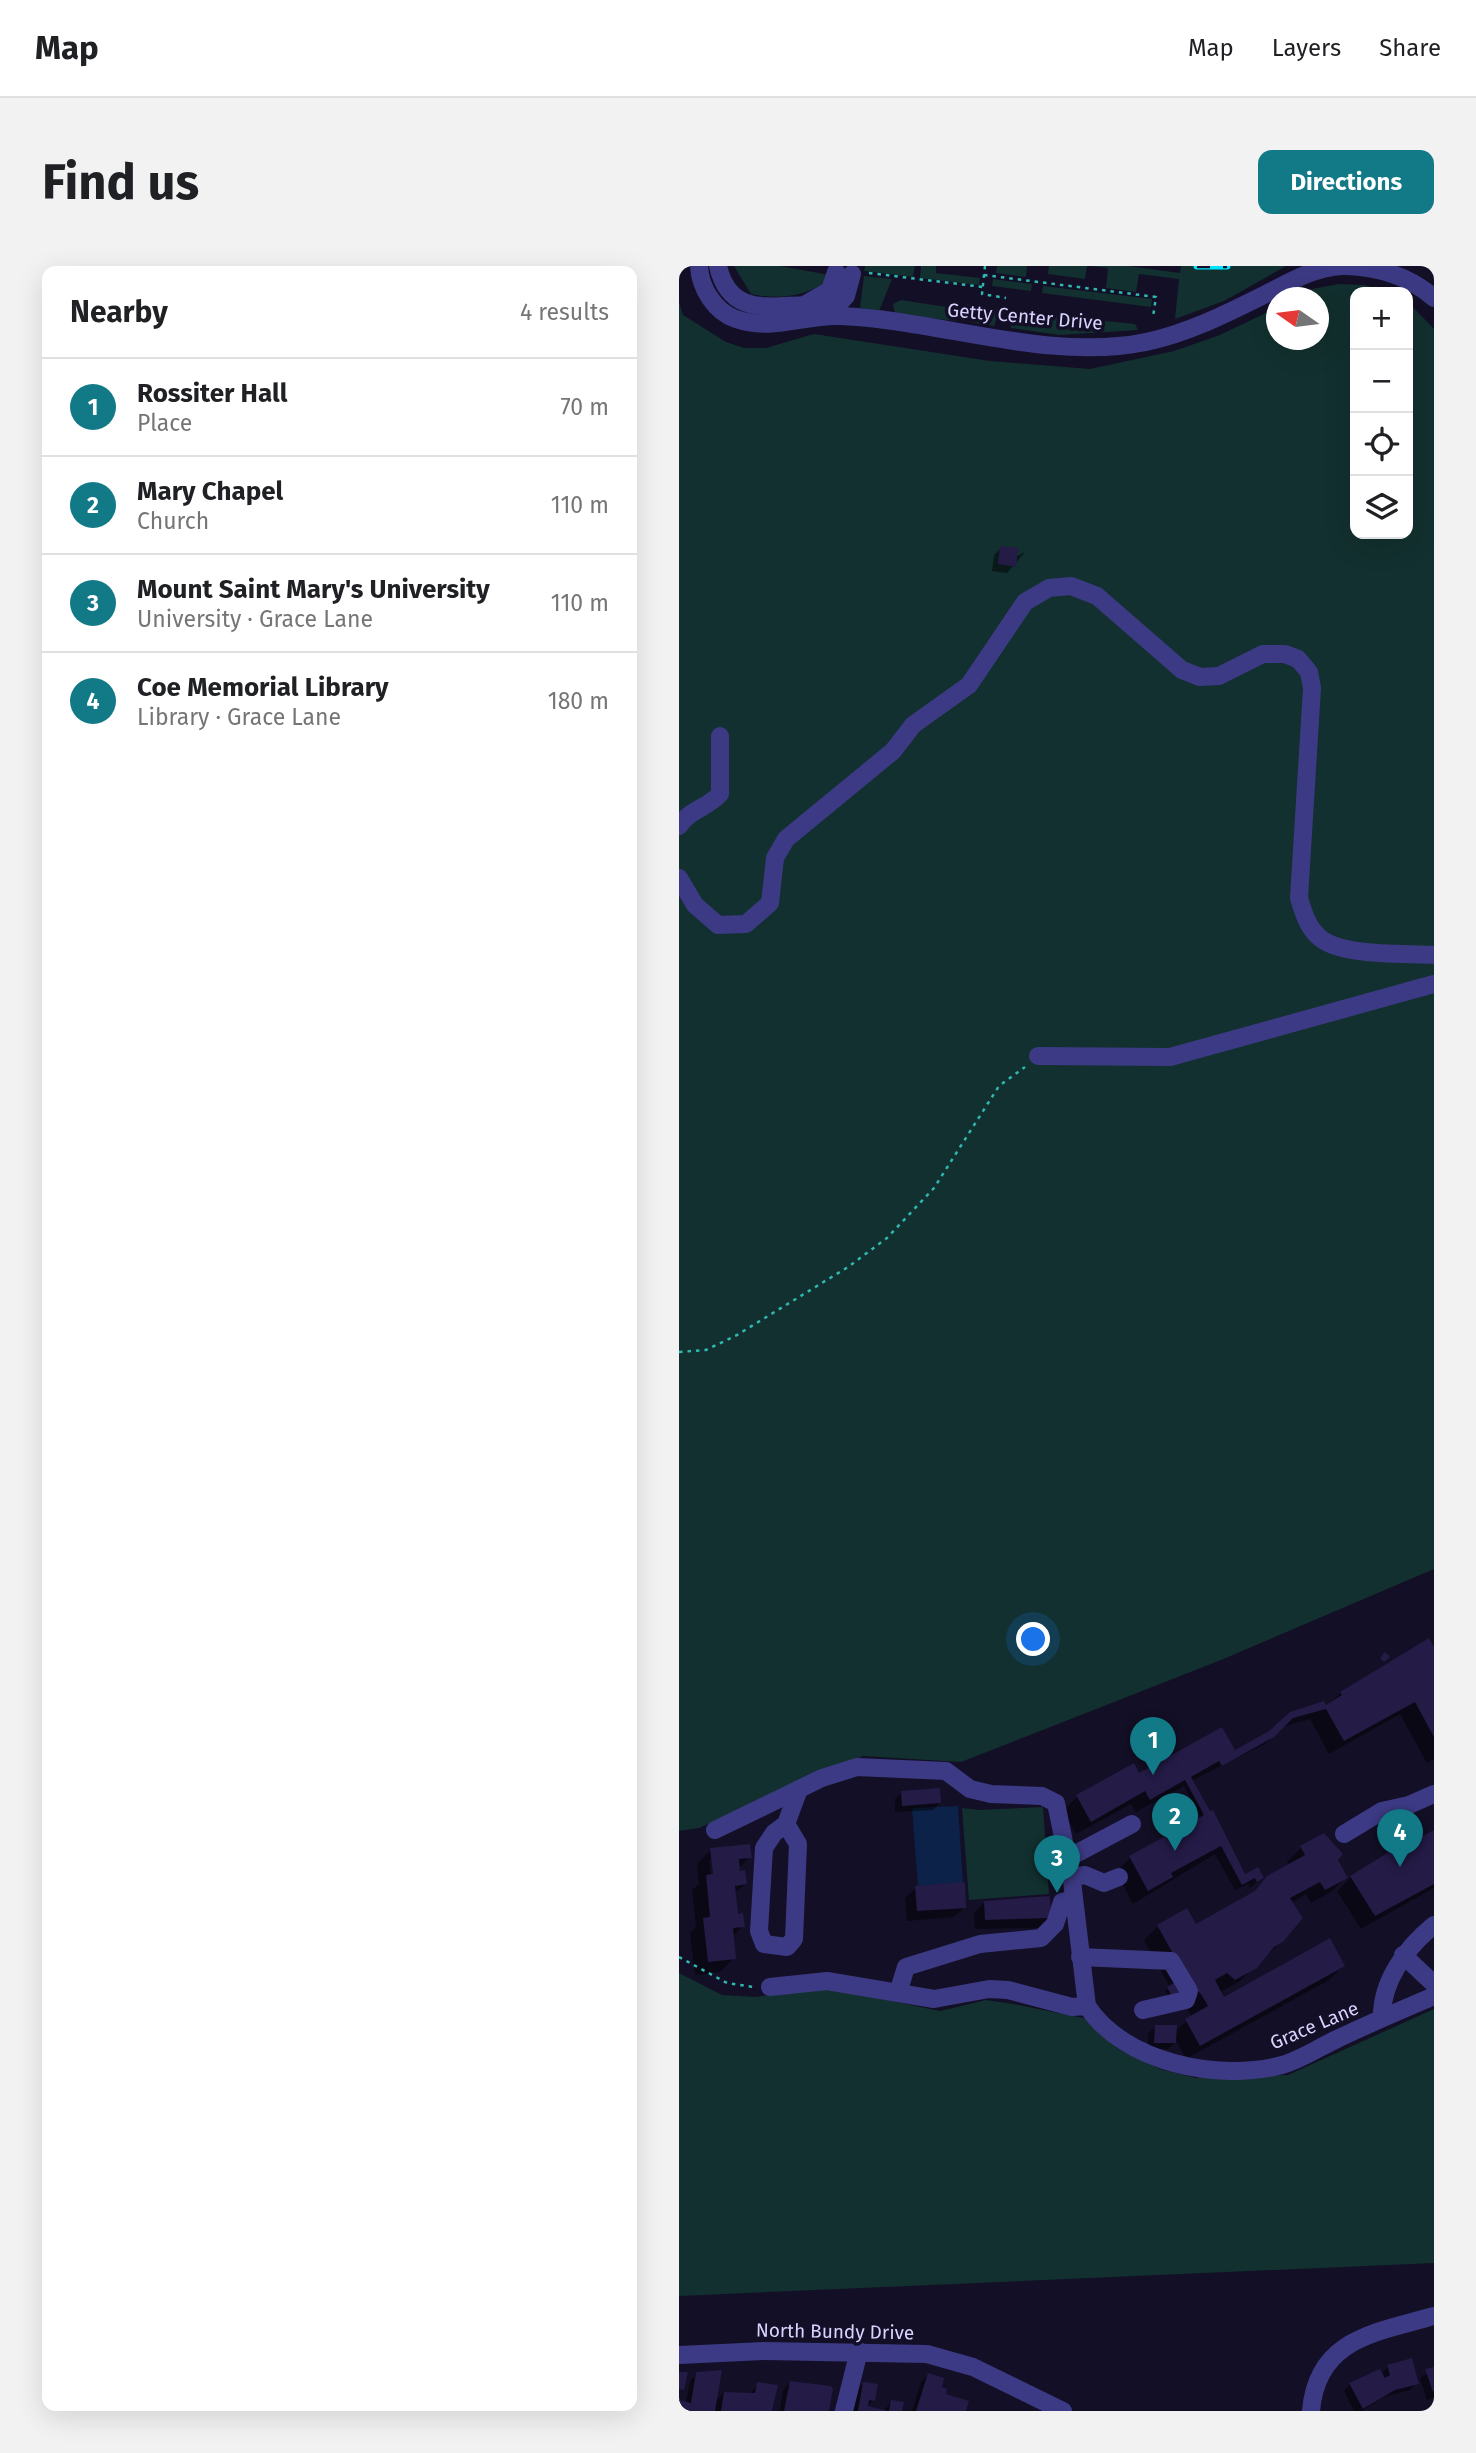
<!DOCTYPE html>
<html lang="en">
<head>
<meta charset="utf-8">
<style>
	:root { --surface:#fff; --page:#f2f2f2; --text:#202124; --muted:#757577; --line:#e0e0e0; --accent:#127987 }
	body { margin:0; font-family:"Fira Sans",sans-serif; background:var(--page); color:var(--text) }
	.controls { position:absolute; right:21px; top:21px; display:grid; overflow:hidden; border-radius:14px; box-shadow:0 7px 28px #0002 }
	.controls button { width:63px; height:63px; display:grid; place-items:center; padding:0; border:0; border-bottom:2px solid var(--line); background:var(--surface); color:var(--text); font:35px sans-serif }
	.compass { position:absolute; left:587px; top:21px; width:63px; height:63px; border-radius:50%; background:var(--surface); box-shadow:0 7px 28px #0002; rotate:284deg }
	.you { position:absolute; left:355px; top:1374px; width:24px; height:24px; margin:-18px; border:5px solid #fff; border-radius:50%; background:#1a73e8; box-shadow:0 0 0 10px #1a73e833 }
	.badge { display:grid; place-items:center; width:46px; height:46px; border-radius:50%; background:var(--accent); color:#fff; font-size:23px; font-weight:700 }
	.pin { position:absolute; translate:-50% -58px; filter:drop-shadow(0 2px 4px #0008) }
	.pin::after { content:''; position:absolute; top:37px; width:24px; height:21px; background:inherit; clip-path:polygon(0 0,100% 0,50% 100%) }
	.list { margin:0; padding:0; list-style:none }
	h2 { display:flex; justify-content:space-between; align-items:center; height:91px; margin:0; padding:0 28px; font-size:30px }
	h2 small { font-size:23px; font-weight:400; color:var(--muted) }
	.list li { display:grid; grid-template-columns:46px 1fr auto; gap:21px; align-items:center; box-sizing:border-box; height:98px; padding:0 28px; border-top:2px solid var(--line) }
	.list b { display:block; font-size:26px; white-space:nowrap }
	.list p { margin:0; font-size:23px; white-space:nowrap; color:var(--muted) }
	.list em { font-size:23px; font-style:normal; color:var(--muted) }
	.icon { flex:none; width:38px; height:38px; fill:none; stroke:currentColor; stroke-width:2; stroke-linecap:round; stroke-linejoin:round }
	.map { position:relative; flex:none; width:755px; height:2145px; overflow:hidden; border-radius:14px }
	header { display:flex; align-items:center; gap:42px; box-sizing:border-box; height:98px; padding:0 35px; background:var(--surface); border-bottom:2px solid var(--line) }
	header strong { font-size:33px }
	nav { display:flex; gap:38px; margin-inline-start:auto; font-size:24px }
	.intro { display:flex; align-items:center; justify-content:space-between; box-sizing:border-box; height:168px; padding:0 42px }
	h1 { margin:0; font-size:49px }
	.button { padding:18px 32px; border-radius:14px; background:var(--accent); color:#fff; font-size:24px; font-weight:700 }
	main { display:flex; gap:42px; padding:0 42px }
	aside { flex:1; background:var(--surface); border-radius:14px; box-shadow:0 7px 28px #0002 }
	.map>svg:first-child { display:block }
</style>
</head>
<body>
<header>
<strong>Map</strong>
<nav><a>Map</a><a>Layers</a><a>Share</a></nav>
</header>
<div class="intro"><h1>Find us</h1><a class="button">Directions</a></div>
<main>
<aside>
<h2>Nearby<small>4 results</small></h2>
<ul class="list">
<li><span class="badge">1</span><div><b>Rossiter Hall</b><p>Place</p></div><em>70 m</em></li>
<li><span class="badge">2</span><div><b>Mary Chapel</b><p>Church</p></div><em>110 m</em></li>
<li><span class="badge">3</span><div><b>Mount Saint Mary's University</b><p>University · Grace Lane</p></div><em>110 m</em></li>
<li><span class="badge">4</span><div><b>Coe Memorial Library</b><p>Library · Grace Lane</p></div><em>180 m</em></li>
</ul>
</aside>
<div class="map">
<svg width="755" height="2145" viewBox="0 0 755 2145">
	<rect width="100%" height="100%" fill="#130f26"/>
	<!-- green -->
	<g fill="#12302f">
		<path d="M55,0H101L151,9L150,14C125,31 101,34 72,28Z"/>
		<path d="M186,0H236L234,11L185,5Z"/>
		<path d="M242,0H257V7L301,12L300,19L241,12Z"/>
		<path d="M318,0H348L347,11L317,7Z"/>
		<path d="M370,0H408L406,13L369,8Z"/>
		<path d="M412,0H449L501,7L502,0H607L545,35L496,53L500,13L460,8L457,26L427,22L429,2Z"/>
		<path d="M185,10L213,13L200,45L181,42Z"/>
		<path d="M314,13L353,18L352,25L313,20Z"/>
		<path d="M660,18L686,19L710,26H676V268H729V36L755,63V1303L542,1394L282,1496L184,1490L20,1562L0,1565V36L4,49L47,76L65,82H87L135,68L311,95L411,103L495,85L541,69L597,42L598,74H640V32L617,31L633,23Z"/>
		<path d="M364,20L473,33L472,41L363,27Z"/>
		<path d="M222,34L274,42L277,55L216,48L214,38Z"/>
		<path d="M288,38L321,43L315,60L291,56Z"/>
		<path d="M337,46L456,58L459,64L380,69L332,62L330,52Z"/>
		<path d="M364,1541L370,1628L290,1634L283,1542L300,1544Z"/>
		<path d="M0,1707L43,1729L77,1731L145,1721L261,1745L307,1734L334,1738L409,1753L439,1783L481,1803L517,1812L609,1809L755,1743V1997L0,2030Z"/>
	</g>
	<!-- water -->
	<path fill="#0c2248" d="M279,1540L284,1617L239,1620L233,1542Z"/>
	<!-- shadow -->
	<g fill="#0007" fill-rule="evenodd">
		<path d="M322,282L336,291L346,286L328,307L313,305L315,289Z"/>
		<path d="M755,1384V1493L748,1497L721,1448L650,1488L631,1453L602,1461L586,1478L512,1515L529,1544L523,1550L566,1610L583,1612L571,1622L569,1618L556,1624L536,1588L454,1638L437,1606L451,1592L522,1552L505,1520L457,1546L452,1538L397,1568L384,1545L398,1531L460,1509L556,1488L590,1467L607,1450L646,1441L662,1427Z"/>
		<path d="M462,1472H483L464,1484L459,1475Z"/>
		<path d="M222,1527L261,1537L254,1544L216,1546V1533Z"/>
		<path d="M755,1565V1622L682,1663L658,1625L672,1611L704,1591Z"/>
		<path d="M622,1582L657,1594L666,1612L652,1626L632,1637L627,1628L612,1637L603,1675L561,1715L540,1727L544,1733L664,1700L650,1714L507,1793L497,1775L489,1783H469V1768L476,1761L496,1765L513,1751L508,1742L490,1731L486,1725L491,1721L465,1674L479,1660H516L572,1629L610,1600L608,1596Z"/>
		<path d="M32,1584L71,1591L59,1603L66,1618L55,1628L57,1650L64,1660L53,1671L55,1692L41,1706L16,1709L11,1667L17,1661L13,1624L20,1618L18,1598ZM30,1594H34L36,1616L33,1617Z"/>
		<path d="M237,1622L286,1641L275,1651L228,1655L226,1632Z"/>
		<path d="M306,1636L370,1651L360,1662L296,1663L295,1647Z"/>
		<path d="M709,2101L738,2117L731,2124L707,2130L683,2145H675L665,2125L671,2118L702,2108Z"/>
		<path d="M755,2103V2132L748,2134L741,2112Z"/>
		<path d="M18,2108L35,2137L45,2127L71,2128L79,2118L93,2145H0V2136L7,2138L11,2115Z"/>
		<path d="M249,2109L265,2129L285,2145H233L242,2116Z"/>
		<path d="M111,2117L148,2145H101L104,2124Z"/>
		<path d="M185,2117L194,2135L187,2141L205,2145L212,2136L221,2145H174L178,2124Z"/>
	</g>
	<!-- building -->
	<g fill="#241b47">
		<path d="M321,280L339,282L337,301L319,298Z"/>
		<path d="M750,1372L755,1381V1471L736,1436L665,1475L647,1443L614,1452L595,1471L543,1500L540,1495L512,1511L531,1545L534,1544L566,1608L579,1601L585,1612L578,1616L576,1612L563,1619L542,1580L492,1607L494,1611L469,1625L450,1590L525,1549L506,1514L471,1534L466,1525L412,1556L397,1529L455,1497L460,1507L543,1461L556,1484L590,1465L611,1446L645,1435L647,1439L663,1429L661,1426Z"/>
		<path d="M706,1386L711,1391L705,1396L701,1392Z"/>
		<path d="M478,1461L485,1472L467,1482L460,1471Z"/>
		<path d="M261,1522L262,1537L223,1540L222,1525Z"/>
		<path d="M755,1564V1618L696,1650L671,1610L728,1575L730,1578Z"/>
		<path d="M645,1567L664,1588L659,1594L669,1612L646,1624L641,1616L611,1632L624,1652L604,1676L595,1681L578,1702L556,1714L548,1707L536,1714L545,1731L651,1672L666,1700L521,1780L506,1753L529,1740L522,1728L511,1718L478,1659L508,1642L517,1658L576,1625L588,1610L626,1589L621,1580Z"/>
		<path d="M71,1578L73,1592L60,1593L61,1605L66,1604L68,1618L56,1620L59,1648L64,1647L66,1661L54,1662L57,1693L29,1696L24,1652L31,1651L27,1609L34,1608L31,1582Z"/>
		<path d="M286,1616L287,1642L238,1645L236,1620Z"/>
		<path d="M371,1630L372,1652L306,1654L305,1635Z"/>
		<path d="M500,1714L505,1723L493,1730L488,1721Z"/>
		<path d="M476,1759H498L497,1777H475Z"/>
		<path d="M733,2092L740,2118L716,2124L684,2143L670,2117L701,2103L706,2112L711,2109L708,2099Z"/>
		<path d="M755,2101V2125L754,2126L746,2103Z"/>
		<path d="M43,2104L36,2145H0V2134L12,2137L17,2106Z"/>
		<path d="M0,2106H9L5,2124L0,2123Z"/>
		<path d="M249,2107L265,2112L263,2121L268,2123L267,2128L290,2135L287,2145H237Z"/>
		<path d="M111,2115L152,2120L154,2123L150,2145H105Z"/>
		<path d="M78,2116L99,2119L93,2145H42L45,2126L76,2127Z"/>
		<path d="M184,2116L199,2118L196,2135L190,2134L189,2140L209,2145H179Z"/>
		<path d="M212,2134L225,2136L223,2145H210Z"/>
	</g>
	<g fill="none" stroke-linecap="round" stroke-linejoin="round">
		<!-- path -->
		<g stroke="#2fb8b0" stroke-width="2.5" stroke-dasharray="3.5 5" stroke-linecap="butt">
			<path d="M306,0L303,28L327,32"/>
			<path d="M190,7L304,21"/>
			<path d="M305,9L477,31L474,51"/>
			<path d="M0,1086L27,1084L58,1069L169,1001L208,972L255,922L320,820L346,801"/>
			<path d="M0,1691L48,1717L74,1721"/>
		</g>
		<!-- minor -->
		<g stroke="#3d3a85" stroke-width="18">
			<path d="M20,0C21,22 36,46 57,53C94,66 126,48 162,50C260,54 369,96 467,76C509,67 547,48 585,29C611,16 633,2 663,0"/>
			<path d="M39,0C54,66 117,27 160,44"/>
			<path d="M667,0C701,1 730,10 755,32"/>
			<path d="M127,38L151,24L157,6"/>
			<path d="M150,48L167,30L173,8"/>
			<path d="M0,560C10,544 28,542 41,528V470"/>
			<path d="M0,612L16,639L39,659L67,658L91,637L96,592L107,573L214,485L234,459L290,419L346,336L370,322L392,320L418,330L503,404L521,411L540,410L584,388H606L619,393L630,406L633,422L620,632C624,645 628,660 639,670C659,691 726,687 755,689"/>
			<path d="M359,790L491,791L755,718"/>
			<path d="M107,1558L119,1578L115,1673L108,1681L85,1678L80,1665L85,1582L95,1567L107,1558L120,1523"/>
			<path d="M36,1564L143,1512L178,1501L267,1505L291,1523L312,1528L363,1530L377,1537L393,1615L408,1740"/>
			<path d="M665,1568L703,1545L730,1539L755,1528"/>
			<path d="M389,1592L453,1558"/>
			<path d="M393,1611L406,1609L425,1617L440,1611"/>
			<path d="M724,1689L755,1718"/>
			<path d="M401,1691L492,1695L510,1725L507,1734L464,1744"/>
			<path d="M91,1721L148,1715L255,1733L310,1723L329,1724L393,1741L408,1740C445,1797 540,1816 603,1799C621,1794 639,1782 656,1774C689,1758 722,1744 755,1730"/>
			<path d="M219,1727L227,1701L301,1678L362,1672L376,1658L383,1636L395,1633"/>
			<path d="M703,1752C702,1715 728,1681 755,1659"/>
			<path d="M0,2089L85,2085L248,2088L294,2101L384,2145"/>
			<path d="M165,2145L180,2085"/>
			<path d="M632,2145C638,2073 695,2067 755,2050"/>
		</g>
		<!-- rail casing -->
		<g stroke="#00e5ff" stroke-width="7">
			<path id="rail" d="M518,0H548"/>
		</g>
		<!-- rail -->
		<use href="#rail" stroke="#130f26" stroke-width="4.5" stroke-dasharray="13" stroke-linecap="butt"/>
	</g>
	<g text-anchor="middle" stroke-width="7" stroke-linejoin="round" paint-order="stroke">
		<!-- street labels -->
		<g font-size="19" fill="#d9d4ff" stroke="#130f26">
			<text transform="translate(346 50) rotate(5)" y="7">Getty Center Drive</text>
			<text transform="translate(635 1759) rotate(-23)" y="7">Grace Lane</text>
			<text transform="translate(156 2065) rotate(1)" y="7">North Bundy Drive</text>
		</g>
	</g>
</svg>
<div class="controls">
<button>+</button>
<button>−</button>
<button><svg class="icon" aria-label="locate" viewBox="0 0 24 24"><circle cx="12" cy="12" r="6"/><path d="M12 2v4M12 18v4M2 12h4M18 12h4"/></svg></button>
<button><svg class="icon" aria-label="layers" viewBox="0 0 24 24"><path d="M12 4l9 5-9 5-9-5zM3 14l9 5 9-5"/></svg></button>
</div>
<svg class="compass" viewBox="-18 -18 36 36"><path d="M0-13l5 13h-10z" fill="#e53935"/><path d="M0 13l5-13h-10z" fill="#757577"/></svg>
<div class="you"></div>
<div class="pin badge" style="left:474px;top:1509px">1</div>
<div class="pin badge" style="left:496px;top:1585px">2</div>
<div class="pin badge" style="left:378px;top:1627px">3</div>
<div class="pin badge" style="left:721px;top:1601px">4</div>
</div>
</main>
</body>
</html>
